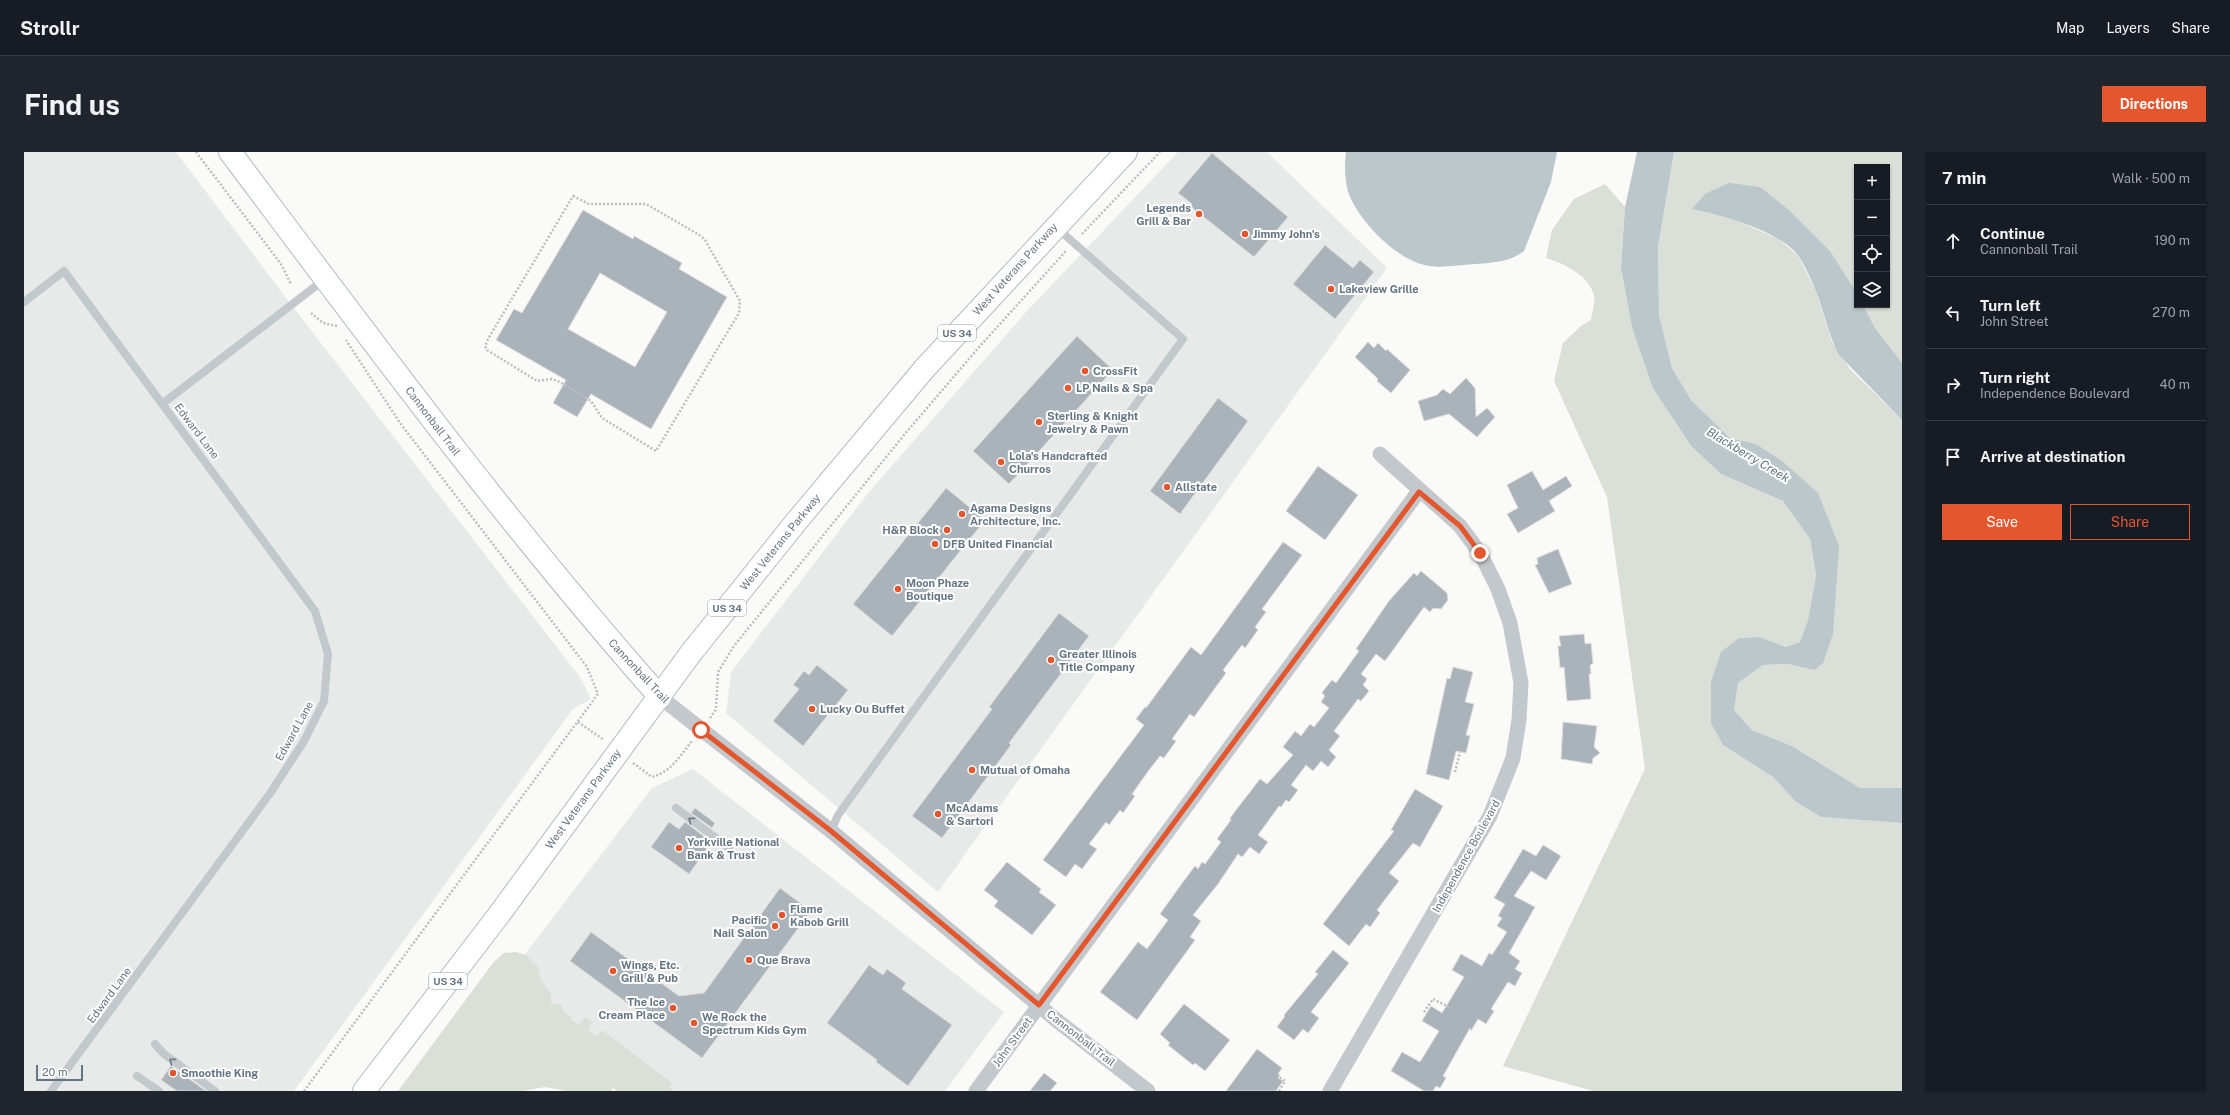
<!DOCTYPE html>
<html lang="en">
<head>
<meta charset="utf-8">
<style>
	:root { --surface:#171b24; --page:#20242c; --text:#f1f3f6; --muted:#9ea1a6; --line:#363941; --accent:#e4572e }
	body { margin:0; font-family:"Public Sans",sans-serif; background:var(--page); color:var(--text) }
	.controls { position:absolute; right:12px; top:12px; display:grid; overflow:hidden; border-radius:0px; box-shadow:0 1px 3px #0004 }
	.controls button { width:36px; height:36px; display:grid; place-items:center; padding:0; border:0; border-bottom:1px solid var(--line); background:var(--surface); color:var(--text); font:20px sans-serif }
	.scale { position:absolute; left:12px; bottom:10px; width:47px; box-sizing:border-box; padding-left:4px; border:2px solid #657683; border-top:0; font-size:11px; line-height:14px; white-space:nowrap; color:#657683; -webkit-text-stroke:3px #fff; paint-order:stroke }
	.stop { position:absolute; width:12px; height:12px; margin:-9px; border:3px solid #e4572e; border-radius:50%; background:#fff }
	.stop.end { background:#e4572e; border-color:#fff; box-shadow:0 1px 4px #0008 }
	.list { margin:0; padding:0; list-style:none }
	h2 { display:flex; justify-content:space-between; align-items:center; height:52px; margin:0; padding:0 16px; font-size:17px }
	h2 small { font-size:13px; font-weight:400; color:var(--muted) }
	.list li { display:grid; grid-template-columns:26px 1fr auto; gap:12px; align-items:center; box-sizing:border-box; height:72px; padding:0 16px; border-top:1px solid var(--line) }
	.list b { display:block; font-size:15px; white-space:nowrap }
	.list p { margin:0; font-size:13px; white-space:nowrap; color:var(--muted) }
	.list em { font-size:13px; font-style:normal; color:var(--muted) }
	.actions { display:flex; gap:8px; padding:12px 16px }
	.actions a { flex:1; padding:9px 0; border:1px solid var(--accent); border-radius:0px; text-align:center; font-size:14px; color:var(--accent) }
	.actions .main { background:var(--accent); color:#fff }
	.icon { flex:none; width:22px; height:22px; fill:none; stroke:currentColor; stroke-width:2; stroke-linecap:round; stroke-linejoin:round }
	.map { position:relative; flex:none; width:1878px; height:939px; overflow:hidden; border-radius:0px }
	header { display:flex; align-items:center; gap:24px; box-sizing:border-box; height:56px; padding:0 20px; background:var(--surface); border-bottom:1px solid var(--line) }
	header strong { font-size:19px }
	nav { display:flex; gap:22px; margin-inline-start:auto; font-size:14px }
	.intro { display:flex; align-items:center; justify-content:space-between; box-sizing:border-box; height:96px; padding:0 24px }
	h1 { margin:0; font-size:28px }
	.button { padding:10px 18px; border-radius:0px; background:var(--accent); color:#fff; font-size:14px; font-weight:700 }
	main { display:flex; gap:24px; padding:0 24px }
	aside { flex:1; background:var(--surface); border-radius:0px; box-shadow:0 1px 3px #0004 }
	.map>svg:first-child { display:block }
</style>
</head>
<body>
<header>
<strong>Strollr</strong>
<nav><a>Map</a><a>Layers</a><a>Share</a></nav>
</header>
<div class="intro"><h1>Find us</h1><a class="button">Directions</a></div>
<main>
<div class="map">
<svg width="1878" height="939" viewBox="0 0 1878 939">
	<rect width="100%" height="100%" fill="#fafaf8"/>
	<!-- built -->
	<g fill="#e8e9e9">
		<path d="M0,0H152L259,142L556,525L567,547L549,557L270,939H0Z"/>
		<path d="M1154,0H1243L1363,116L914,740L702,561L707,520L845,340L1003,159Z"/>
		<path d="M669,617L980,860L921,939H633L482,827L628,636Z"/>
	</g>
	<!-- green -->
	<g fill="#dadfd7">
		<path d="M1650,0H1878V211L1851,176L1839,153H1863V15H1833V141L1806,99L1766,59L1669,57L1695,61L1755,87L1774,104L1791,137L1808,190L1826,217L1878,268V636H1836L1768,594L1728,578L1710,558L1714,531L1739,513L1764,512L1790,518L1815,394L1732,292L1706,286L1667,248L1648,216L1635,163L1634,95Z"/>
		<path d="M1581,32L1601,55L1597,116L1608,175L1651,270L1667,294L1697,322L1759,349L1786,387L1792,423L1784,468L1776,490L1762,495L1736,485L1715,486L1699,593L1749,625L1772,650L1797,665L1878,671V939H1569L1479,914L1621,617L1583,345L1530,229L1539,191L1557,174L1567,168C1568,161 1572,149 1570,143C1564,122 1540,112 1522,106L1528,78L1550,47Z"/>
		<path d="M492,800L502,803L514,815L517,828L527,842V851L537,853L540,860L547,864L546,867L555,873L561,865L568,870L564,878L573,884L578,878L648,931L645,935L650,939H593L589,936L587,939H543L521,935L499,939H374L469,811L480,801Z"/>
	</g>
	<!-- water -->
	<g fill="#bbc7cb">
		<path d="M1322,0H1533L1527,30L1500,99C1486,110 1468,111 1451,112C1436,113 1419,116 1405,114C1374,109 1339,73 1326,45C1321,33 1320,14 1322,0Z"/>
		<path d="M1613,0H1650L1634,95L1635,163L1648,216L1667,248L1706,286L1732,292L1758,309L1794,341L1815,394L1809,482L1799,511L1790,518L1764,512L1739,513L1714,531L1710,558L1728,578L1768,594L1836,636H1878V671L1797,665L1772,650L1749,625L1699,593L1687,571V530L1697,500L1715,486L1736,485L1762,495L1776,490L1784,468L1792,423L1786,387L1759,349L1697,322L1667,294L1629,236L1608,175L1597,116L1601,55Z"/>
		<path d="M1705,31L1736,35L1766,59L1806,99L1833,141V153H1839L1851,176L1878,211V268L1815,203C1804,182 1800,159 1791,137C1787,127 1781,114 1775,105C1759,80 1696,62 1668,57L1681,42Z"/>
	</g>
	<!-- building -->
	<g fill="#aab3b9" stroke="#dcdcda" fill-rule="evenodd">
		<path d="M1188,1L1264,65L1230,105L1166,54L1168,52L1154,41Z"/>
		<path d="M559,58L609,87L610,84L658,111L655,117L703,145L627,277L567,242L553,265L529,251L542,228L472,188L490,157L498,161ZM576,121L643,160L611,215L544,177Z"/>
		<path d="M1301,93L1329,116L1336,108L1350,120L1311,167L1269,132Z"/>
		<path d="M1053,184L1089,218L985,332L949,299Z"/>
		<path d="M1344,190L1350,196L1354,191L1362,199L1363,197L1386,218L1367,241L1353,229L1354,227L1331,205Z"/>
		<path d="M1442,226L1451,236L1452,265L1463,256L1471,265L1453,285L1425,262L1400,269L1394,249L1413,243L1419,237L1426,242Z"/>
		<path d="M1194,246L1224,269L1156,362L1126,339Z"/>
		<path d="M1294,314L1334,343L1301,388L1262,359Z"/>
		<path d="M1508,319L1519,338L1542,324L1548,334L1525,349L1531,359L1494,381L1483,362L1494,356L1483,333Z"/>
		<path d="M922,336L961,368L868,484L829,452Z"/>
		<path d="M1259,390L1278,403L1238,457L1242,460L1231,475L1234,478L1221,496L1218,493L1199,518L1202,521L1170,565L1166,562L1148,587L1152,589L1140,606L1136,604L1125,618L1108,642L1111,644L1099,661L1096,658L1085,673L1082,670L1065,692L1073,697L1058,717L1051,712L1042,725L1019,708L1120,573L1112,567L1121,555L1122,556L1167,495L1177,503Z"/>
		<path d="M1534,397L1548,432L1525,441L1511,413L1514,412L1513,406Z"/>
		<path d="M1397,419L1423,441L1424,448L1417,457L1409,456L1406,460L1400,455L1361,509L1352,502L1337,522L1343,527L1339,533L1345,539L1337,549L1334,547L1310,579L1316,584L1305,598L1312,605L1304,615L1297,609L1289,619L1282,613L1267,633L1274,638L1265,650L1262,648L1257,655L1255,654L1234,683L1244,690L1235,702L1226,695L1218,705L1214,702L1194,732L1169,763L1177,769L1166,785L1171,788L1113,868L1076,840L1114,790L1123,797L1144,768L1136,762L1159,730L1171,714L1174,717L1178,710L1181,712L1197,690L1193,687L1207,668L1206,666L1236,627L1243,632L1269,603L1259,595L1271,579L1277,584L1286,572L1290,575L1305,556L1297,550L1301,544L1298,541L1299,539L1308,528L1312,531L1335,499L1332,497L1365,449L1390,421L1393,424Z"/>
		<path d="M1035,461L1065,484L985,591L987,593L918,686L888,664L968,557L965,555Z"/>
		<path d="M1560,482L1561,492L1567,491L1569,512L1566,513L1567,522H1565L1567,547L1543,549L1540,515L1536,516L1534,494H1537L1535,484Z"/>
		<path d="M793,513L824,538L779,594L749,569L775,537L769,533L780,519L785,523Z"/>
		<path d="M1429,515L1449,520L1441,550L1450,552L1442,583L1446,584L1442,601L1432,599L1425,628L1402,622L1423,526L1426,527Z"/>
		<path d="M1539,570L1573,574L1570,595L1576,601L1569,606L1568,612L1537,607Z"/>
		<path d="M1391,637L1419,654L1396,695L1389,691L1365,721L1375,729L1353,758L1356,761L1346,775L1342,772L1325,794L1299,772L1370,679L1367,678Z"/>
		<path d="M671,656L691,671L688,676L667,661Z"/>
		<path d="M645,670L655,677L661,670L681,685L676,692L683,697L665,722L627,695Z"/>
		<path d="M1519,693L1537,704L1522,728L1507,719L1490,744L1511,755L1485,801L1496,809L1491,817L1498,821L1491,834L1484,830L1467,857L1470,859L1462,872L1454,867L1447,879L1446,876L1419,924L1422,926L1416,936L1412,934L1409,939H1400L1367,919L1378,900L1396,910L1415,879L1398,869L1407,854L1418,861L1440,825L1428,818L1437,802L1458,814L1465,801L1468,803L1483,780L1473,774L1478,766L1474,764L1481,752L1470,746L1499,697L1512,704Z"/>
		<path d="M983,710L1017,737L1015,740L1032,753L1008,783L970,754L974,749L960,738Z"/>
		<path d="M756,736L787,759L678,906L546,809L567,780L655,844L680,841Z"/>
		<path d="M1309,798L1325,811L1287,860L1295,866L1284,881L1279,877L1270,888L1253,875L1261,864L1260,863L1294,822L1291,820Z"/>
		<path d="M845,813L859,823L863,817L874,825L882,831L878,837L928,873L884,934L852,910L853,908L803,871Z"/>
		<path d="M1160,852L1206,888L1181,919L1171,911L1169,913L1144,893L1146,891L1136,882Z"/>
		<path d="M1233,897L1258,916L1254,922L1256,923L1254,926L1259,929L1252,939H1202Z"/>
		<path d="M147,914L182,939H153L137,928Z"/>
		<path d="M1020,921L1033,931L1026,939H1006Z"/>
	</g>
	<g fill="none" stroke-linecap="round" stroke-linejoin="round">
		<!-- secondary casing -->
		<g stroke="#b3babf" stroke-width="24">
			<path id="secondary" d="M206,0C345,185 482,371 636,545"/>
		</g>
		<!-- primary casing -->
		<g stroke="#b5babe" stroke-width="24">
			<path id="primary" d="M340,939L474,764L667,501L772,370L901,216L1102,0"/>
		</g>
		<!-- path -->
		<g stroke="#bbbfc2" stroke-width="2.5" stroke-dasharray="2 2" stroke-linecap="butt">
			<path d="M172,0L257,112L267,132"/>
			<path d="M549,44L565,52H622L677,84L681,88L716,149L715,161L632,299L578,266L567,249L536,230L528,227L513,229L463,198L461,194L464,187Z"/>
			<path d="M1058,82L1136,0"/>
			<path d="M287,161L299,171L313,174"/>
			<path d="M686,566L692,557L694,520L710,494L880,283L956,194L1042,99"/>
			<path d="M554,570L580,588"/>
			<path d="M609,611L628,625C647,620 656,604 668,589"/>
			<path d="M1431,620L1436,600"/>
			<path d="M1400,860L1409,847L1425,855"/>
			<path d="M280,939L574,542L563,515L376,271L322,188"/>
			<path d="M1255,939L1261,929L1255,925"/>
		</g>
		<!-- lane -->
		<g stroke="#c3c8cc" stroke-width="8">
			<path d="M0,150L40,119L291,459L304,502L300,549L280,589L247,640L27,939"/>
			<path d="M138,252L301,127"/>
			<path d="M652,656L705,696"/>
			<path d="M807,679L814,663L1159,187L1033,76"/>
			<path d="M131,892L140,902L191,939"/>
			<path d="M113,924L135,939"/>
		</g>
		<!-- street -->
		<g stroke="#c3c8cc" stroke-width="15">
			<path d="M636,545L807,679L1031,867L1124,939"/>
			<path d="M952,939L1395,339"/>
			<path d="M1306,939L1466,664L1489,606L1495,568L1497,531L1486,471L1474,437L1456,401L1436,374L1356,302"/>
		</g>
		<!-- secondary -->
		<use href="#secondary" stroke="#fff" stroke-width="22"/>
		<!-- primary -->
		<use href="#primary" stroke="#fff" stroke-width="22"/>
	</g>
	<!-- one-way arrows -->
	<defs><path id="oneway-chevron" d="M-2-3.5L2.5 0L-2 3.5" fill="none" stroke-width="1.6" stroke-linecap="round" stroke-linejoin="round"/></defs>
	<g stroke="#6a7a87">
		<use href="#oneway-chevron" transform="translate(667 668) rotate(-143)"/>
		<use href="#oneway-chevron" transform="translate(148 909) rotate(-144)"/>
	</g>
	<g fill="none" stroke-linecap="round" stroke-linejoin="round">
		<!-- route -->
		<path stroke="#e4572e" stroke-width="5" d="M677,578L807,679L1015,853L1395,340L1436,374L1456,401"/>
	</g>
	<!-- markers -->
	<g fill="#e4572e" stroke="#fff" stroke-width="1.5">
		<circle cx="1175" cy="62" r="4"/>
		<circle cx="1221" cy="82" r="4"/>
		<circle cx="1307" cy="137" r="4"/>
		<circle cx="1061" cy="219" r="4"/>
		<circle cx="1044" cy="236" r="4"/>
		<circle cx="1015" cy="270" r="4"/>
		<circle cx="977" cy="310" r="4"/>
		<circle cx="1143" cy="335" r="4"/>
		<circle cx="938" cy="362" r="4"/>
		<circle cx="923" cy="378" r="4"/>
		<circle cx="911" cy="392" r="4"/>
		<circle cx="874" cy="437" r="4"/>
		<circle cx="1027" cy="508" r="4"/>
		<circle cx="788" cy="557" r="4"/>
		<circle cx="948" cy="618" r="4"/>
		<circle cx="914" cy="662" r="4"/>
		<circle cx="655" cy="696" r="4"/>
		<circle cx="758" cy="763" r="4"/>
		<circle cx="751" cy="774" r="4"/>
		<circle cx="725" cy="808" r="4"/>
		<circle cx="589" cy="819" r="4"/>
		<circle cx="649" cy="856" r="4"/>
		<circle cx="670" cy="871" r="4"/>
		<circle cx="149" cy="921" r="4"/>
	</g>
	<g text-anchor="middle" stroke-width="4" stroke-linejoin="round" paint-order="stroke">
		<!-- shield labels -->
		<g fill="#fff" stroke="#939fa8" stroke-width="1">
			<rect x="914" y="173" width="38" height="16" rx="3"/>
			<rect x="684" y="448" width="38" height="16" rx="3"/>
			<rect x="405" y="821" width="38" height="16" rx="3"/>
		</g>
		<g font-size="10" font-weight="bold" fill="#657683">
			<text x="933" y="185">US 34</text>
			<text x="703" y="460">US 34</text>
			<text x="424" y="833">US 34</text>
		</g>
		<!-- poi labels -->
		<g font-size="11" font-weight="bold" fill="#657683" stroke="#fff" text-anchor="start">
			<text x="1167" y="60" text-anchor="end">Legends<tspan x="1167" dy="13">Grill &amp; Bar</tspan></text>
			<text x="1229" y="86">Jimmy John's</text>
			<text x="1315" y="141">Lakeview Grille</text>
			<text x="1069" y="223">CrossFit</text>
			<text x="1052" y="240">LP Nails &amp; Spa</text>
			<text x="1023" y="268">Sterling &amp; Knight<tspan x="1023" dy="13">Jewelry &amp; Pawn</tspan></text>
			<text x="985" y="308">Lola's Handcrafted<tspan x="985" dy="13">Churros</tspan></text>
			<text x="1151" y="339">Allstate</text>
			<text x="946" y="360">Agama Designs<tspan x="946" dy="13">Architecture, Inc.</tspan></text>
			<text x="915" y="382" text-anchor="end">H&amp;R Block</text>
			<text x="919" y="396">DFB United Financial</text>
			<text x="882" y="435">Moon Phaze<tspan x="882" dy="13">Boutique</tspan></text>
			<text x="1035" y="506">Greater Illinois<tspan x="1035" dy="13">Title Company</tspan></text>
			<text x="796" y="561">Lucky Ou Buffet</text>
			<text x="956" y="622">Mutual of Omaha</text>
			<text x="922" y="660">McAdams<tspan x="922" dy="13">&amp; Sartori</tspan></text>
			<text x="663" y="694">Yorkville National<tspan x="663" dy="13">Bank &amp; Trust</tspan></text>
			<text x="766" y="761">Flame<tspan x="766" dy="13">Kabob Grill</tspan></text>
			<text x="743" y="772" text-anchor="end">Pacific<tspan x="743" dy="13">Nail Salon</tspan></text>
			<text x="733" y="812">Que Brava</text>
			<text x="597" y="817">Wings, Etc.<tspan x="597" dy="13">Grill &amp; Pub</tspan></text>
			<text x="641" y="854" text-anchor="end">The Ice<tspan x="641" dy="13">Cream Place</tspan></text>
			<text x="678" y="869">We Rock the<tspan x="678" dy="13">Spectrum Kids Gym</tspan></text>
			<text x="157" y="925">Smoothie King</text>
		</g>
		<!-- street labels -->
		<g font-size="11" fill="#657683" stroke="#fff">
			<text transform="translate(991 117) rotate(-48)" y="4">West Veterans Parkway</text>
			<text transform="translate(409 269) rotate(53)" y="4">Cannonball Trail</text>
			<text transform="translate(173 279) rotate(53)" y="4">Edward Lane</text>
			<text transform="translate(756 390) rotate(-51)" y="4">West Veterans Parkway</text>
			<text transform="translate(615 519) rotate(47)" y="4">Cannonball Trail</text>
			<text transform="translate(270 579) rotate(-61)" y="4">Edward Lane</text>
			<text transform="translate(559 647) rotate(-54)" y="4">West Veterans Parkway</text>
			<text transform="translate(1442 704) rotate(-61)" y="4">Independence Boulevard</text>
			<text transform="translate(85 843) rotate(-54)" y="4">Edward Lane</text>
			<text transform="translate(1057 886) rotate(38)" y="4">Cannonball Trail</text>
			<text transform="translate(988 890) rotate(-54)" y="4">John Street</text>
		</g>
		<!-- water labels -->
		<g font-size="12" font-style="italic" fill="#60757c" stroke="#fff">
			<text transform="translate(1724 303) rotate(31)" y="4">Blackberry Creek</text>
		</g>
	</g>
</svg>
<div class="controls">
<button>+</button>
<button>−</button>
<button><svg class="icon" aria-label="locate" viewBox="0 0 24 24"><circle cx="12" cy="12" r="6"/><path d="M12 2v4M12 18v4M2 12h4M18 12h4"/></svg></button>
<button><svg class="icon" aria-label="layers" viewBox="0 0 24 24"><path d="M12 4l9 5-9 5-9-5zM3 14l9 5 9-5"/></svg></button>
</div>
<div class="scale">20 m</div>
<div class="stop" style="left:677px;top:578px"></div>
<div class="stop end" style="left:1456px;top:401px"></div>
</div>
<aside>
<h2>7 min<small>Walk · 500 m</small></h2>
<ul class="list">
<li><svg class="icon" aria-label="ahead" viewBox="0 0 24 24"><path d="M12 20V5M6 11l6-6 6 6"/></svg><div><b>Continue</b><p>Cannonball Trail</p></div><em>190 m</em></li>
<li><svg class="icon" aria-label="left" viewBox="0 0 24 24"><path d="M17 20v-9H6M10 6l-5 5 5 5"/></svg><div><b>Turn left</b><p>John Street</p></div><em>270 m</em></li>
<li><svg class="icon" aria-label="right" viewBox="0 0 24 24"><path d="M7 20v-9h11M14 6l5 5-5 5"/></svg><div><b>Turn right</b><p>Independence Boulevard</p></div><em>40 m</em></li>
<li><svg class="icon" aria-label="arrive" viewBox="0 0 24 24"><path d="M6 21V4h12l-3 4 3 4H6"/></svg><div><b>Arrive at destination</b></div></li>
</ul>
<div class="actions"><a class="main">Save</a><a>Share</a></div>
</aside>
</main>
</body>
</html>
